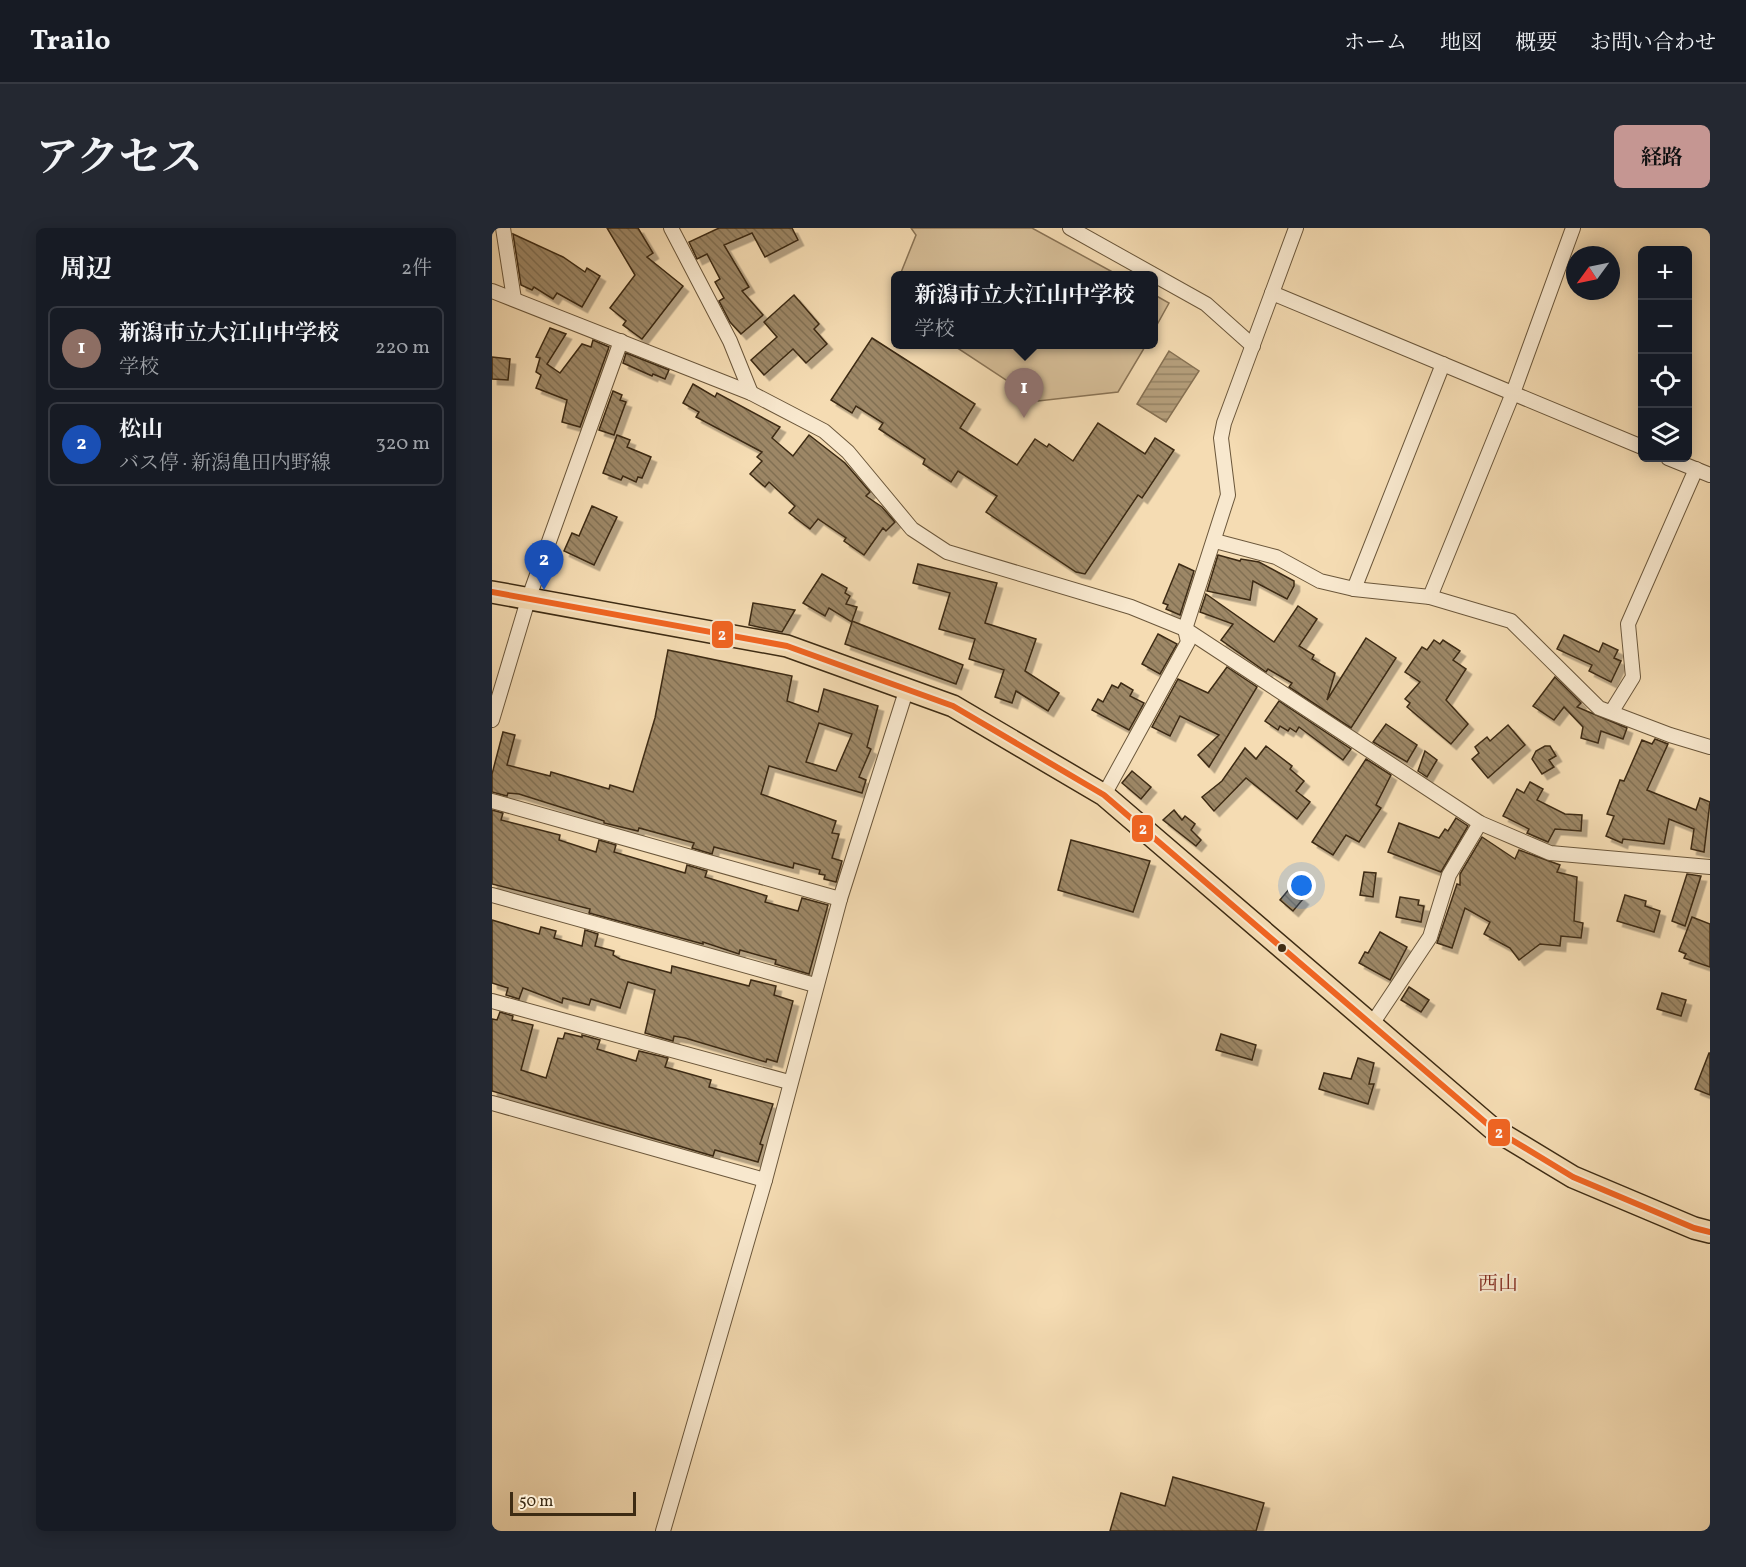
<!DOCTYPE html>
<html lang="ja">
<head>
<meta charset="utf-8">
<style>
	:root { --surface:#171b24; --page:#242831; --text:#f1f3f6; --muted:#9ea1a6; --line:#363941; --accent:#c59692 }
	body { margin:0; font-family:Vollkorn,"Noto Serif JP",serif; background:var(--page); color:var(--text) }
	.controls { position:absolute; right:18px; top:18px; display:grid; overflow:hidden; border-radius:9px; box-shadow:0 3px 15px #0003 }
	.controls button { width:54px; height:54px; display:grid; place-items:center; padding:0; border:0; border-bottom:2px solid var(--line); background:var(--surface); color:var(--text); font:30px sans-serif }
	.compass { position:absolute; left:1074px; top:18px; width:54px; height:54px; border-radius:50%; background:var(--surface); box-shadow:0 3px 15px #0003; rotate:237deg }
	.scale { position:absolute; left:18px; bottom:15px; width:126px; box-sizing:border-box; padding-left:6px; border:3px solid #3d2b13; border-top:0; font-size:16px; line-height:21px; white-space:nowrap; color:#3d2b13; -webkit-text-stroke:4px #f8e8ce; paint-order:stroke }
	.you { position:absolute; left:810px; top:658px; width:21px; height:21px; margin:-15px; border:4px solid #fff; border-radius:50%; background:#1a73e8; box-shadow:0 0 0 9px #1a73e833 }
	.badge { display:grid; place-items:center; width:39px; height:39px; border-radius:50%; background:var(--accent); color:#fff; font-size:20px; font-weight:700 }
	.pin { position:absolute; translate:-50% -50px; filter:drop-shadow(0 2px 3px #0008) }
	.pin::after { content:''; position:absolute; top:32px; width:21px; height:18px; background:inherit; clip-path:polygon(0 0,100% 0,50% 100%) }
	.popup { position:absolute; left:399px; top:43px; width:267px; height:78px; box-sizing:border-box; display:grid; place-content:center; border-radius:9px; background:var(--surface); filter:drop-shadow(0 2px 4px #0005); font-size:20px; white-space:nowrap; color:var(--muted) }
	.popup b { font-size:22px; color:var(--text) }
	.popup::after { content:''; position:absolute; left:50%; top:100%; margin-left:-12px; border:12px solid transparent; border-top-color:var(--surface) }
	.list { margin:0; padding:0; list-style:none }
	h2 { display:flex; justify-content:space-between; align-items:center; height:78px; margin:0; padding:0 24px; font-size:26px }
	h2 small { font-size:20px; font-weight:400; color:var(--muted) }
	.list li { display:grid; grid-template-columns:39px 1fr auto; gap:18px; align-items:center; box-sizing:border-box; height:84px; margin:0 12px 12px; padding:0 12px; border:2px solid var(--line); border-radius:9px }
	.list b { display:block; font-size:22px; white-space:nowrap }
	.list p { margin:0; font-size:20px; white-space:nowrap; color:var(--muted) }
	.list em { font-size:20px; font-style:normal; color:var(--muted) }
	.icon { flex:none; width:33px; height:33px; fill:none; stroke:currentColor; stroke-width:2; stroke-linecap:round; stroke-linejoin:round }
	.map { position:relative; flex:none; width:1218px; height:1303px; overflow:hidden; border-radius:9px }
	header { display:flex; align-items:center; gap:36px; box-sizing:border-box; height:84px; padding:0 30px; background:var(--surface); border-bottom:2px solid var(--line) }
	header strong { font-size:28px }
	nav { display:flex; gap:33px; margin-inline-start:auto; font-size:21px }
	.intro { display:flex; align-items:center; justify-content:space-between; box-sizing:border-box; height:144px; padding:0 36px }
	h1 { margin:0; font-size:42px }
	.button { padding:15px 27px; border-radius:9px; background:var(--accent); color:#111; font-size:21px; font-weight:700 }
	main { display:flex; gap:36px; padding:0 36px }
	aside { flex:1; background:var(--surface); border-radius:9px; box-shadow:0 3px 15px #0003 }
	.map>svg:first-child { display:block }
</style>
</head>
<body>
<header>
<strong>Trailo</strong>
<nav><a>ホーム</a><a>地図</a><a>概要</a><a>お問い合わせ</a></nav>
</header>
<div class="intro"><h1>アクセス</h1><a class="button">経路</a></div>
<main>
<aside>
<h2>周辺<small>2件</small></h2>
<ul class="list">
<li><span class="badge" style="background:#8d6e63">1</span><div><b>新潟市立大江山中学校</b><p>学校</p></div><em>220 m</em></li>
<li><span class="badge" style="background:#1a4fb4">2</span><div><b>松山</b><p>バス停 · 新潟亀田内野線</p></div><em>320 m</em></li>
</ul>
</aside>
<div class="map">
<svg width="1218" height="1303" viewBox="0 0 1218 1303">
	<defs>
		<pattern id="water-rules" width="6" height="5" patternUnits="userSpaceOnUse" patternTransform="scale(1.5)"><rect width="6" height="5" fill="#b6a07d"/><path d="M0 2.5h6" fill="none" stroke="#958365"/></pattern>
		<pattern id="building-back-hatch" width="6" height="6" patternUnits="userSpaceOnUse" patternTransform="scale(1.5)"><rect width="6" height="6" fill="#9d8766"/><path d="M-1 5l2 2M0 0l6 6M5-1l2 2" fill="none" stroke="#816f53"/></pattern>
		<filter id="shadow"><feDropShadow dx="5.5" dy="5.5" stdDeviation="0" flood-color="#0004"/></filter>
	</defs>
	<rect width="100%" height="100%" fill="#f5dcb3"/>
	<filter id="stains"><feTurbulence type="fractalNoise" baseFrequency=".00333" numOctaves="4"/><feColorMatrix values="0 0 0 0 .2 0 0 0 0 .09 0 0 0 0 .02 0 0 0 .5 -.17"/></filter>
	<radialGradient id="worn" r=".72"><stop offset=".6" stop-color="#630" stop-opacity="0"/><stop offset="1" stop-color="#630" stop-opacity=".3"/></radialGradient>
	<!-- green -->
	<g fill="#d6be98" stroke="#8a7456" stroke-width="1.5">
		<path d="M419,0H540L626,47H408L424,7Z"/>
		<path d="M661,66L677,75L661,104Z"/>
		<path d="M461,117H460H654L626,164L546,173Z"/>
	</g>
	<!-- water -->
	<path fill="url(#water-rules)" stroke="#867153" stroke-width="1.5" d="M677,123L707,143L674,194L645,176Z"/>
	<!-- building -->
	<g fill="url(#building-back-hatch)" stroke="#3d2b13" stroke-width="1.5" fill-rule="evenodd" filter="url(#shadow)">
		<path d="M115,0H146L161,25L155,29L191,58L150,111L131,97L134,93L118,80L143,47Z"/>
		<path d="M227,0H300L306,12L273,29L260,5L232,17L257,59L250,63L271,87L249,106L238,94L227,73L232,70L223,54L228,51L215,26L205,31L197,14Z"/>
		<path d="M21,6L71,29L93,44L95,40L108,48L90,79L65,65L61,71L42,59L40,62L29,57Z"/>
		<path d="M302,67L327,96L322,101L335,116L314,135L301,121L272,147L259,132L285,109L272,94Z"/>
		<path d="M58,100L74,106L55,136L68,145L90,116L99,119L101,112L117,119L88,199L70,194L75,172L44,160L49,147L44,144L48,130L44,129Z"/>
		<path d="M380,110L483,176L468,200L525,237L543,211L555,219L557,216L581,233L606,195L653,226L663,210L682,222L650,270L646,267L593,346L584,344L494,284L505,268L466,243L459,254L431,236L433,231L387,201L391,195L364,178L360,185L339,172Z"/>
		<path d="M134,125L177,142L173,151L161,146L160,148L131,135Z"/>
		<path d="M0,129L18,131L16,152L0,151Z"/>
		<path d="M201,156L223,169L225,165L288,199L280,210L301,228L317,207L353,235L378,264L374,268L390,279L403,294L394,303L391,300L372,327L352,313L354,310L326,291L318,301L297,285L303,278L277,254L273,259L258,246L270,233L265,229L270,224L204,189L207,184L191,175Z"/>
		<path d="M121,163L130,167L128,172L134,174L122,207L107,202Z"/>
		<path d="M125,207L138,212L135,219L159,229L150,250L146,249L144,254L131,248L129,252L111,245Z"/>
		<path d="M100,278L125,289L102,337L72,323L80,305L87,308Z"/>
		<path d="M726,327L748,333L749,331L767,334L802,353V358L795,371L761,353L758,372L715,363Z"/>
		<path d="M426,336L505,355L493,395L544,411L533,443L567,465L556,483L524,463L520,475L503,469L512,442L477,431L483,411L447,401L458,365L421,355Z"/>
		<path d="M687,336L702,343L688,387L674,381L676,377L671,375Z"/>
		<path d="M330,346L355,360L353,365L358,368L354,376L365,379L360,393L471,437L464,456L353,416L360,394L337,380L333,388L311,375Z"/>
		<path d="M714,366L782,414L806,378L825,391L807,418L822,427L820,431L843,445L835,472L874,410L904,430L859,500L797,459L800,455L776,441L774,444L729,412L741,396L708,384Z"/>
		<path d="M261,375L303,382L290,404L257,397Z"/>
		<path d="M666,406L685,416L668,446L650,436Z"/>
		<path d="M1072,407L1107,424L1111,415L1126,422L1122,430L1129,433L1119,454L1097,443L1100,437L1065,421Z"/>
		<path d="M942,412L948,416L951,412L968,423L961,432L974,441L954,472L976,496L959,516L915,479L918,475L913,471L928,454L913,444L930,419L935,422Z"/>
		<path d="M176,422L300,448L295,473L326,484L332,461L386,478L375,519L379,521L367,549L374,552L370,565L277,538L269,566L344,593L340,605L347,606L340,630L350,633L344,654L332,651L333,647L327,646L328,642L302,635L301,640L222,619L220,626L200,620L202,615L147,600L146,603L112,595V593L100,589L27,566L16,565L15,568L0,564V546L11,504L23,507L15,537L58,548L59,544L117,561L118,557L141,564L163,490ZM327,495L360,506L344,543L314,534Z"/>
		<path d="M735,439L765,459L717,539L706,527L727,507L688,488L678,508L660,499L686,451L716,465Z"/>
		<path d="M1063,449L1089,475L1085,479L1135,500L1131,511L1109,503L1106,515L1089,510L1091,499L1072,479L1062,492L1041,478Z"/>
		<path d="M629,455L641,462L638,468L652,475L637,502L600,482L606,471L611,474L620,457L626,460Z"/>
		<path d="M787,473L859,521L851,532L807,499L804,504L798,500L796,503L788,498L786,502L773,493Z"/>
		<path d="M894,496L925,517L915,534L881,514Z"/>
		<path d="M1016,497L1033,517L996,550L980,531L987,525L983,519L995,509L998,513Z"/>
		<path d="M1163,511L1176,516L1155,562L1204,582L1208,570L1218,574L1212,624L1199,621L1202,601L1177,591L1172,616L1131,611L1130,615L1114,608L1122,588L1115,586L1128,552L1132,553L1150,512L1160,516Z"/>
		<path d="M774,518L800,538L798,541L812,553L804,563L818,574L805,591L754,550L722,583L710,569L730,553L753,520L764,531Z"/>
		<path d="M1053,518H1058L1064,528L1057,532L1062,539L1050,546L1040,531L1044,523Z"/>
		<path d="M933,523L945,532L935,549L926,543Z"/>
		<path d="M874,531L899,547L884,577L889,580L867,614L854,607L841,627L820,614Z"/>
		<path d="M640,543L659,559L649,571L630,555Z"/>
		<path d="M1038,554L1051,561L1045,572L1073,586L1090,587L1089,603L1063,601L1056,614L1035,605L1037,601L1011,588L1025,561L1032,565Z"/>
		<path d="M0,582L11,585L9,592L68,607L67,612L104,624L107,612L124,617L122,624L193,645L195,637L215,643L213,649L275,668L273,674L306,683L310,670L336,677L317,746L283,736L284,732L248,722L247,726L211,714V716L97,685L98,681L0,656Z"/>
		<path d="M682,582L690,592L693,588L703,596L699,602L709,612L704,618L671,592Z"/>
		<path d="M964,590L976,598L949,644L896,624L907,595L947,610L953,601L956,603Z"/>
		<path d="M990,609L1023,631L1027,622L1068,637L1065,644L1085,649L1082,693L1091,695L1089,710L1069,708L1068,718L1048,716L1027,732L1018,720L992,706L998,694L973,680L960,720L945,715L965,656L968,657V646Z"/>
		<path d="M579,612L658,633L641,684L566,662Z"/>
		<path d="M872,644L884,645L881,669L868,667Z"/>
		<path d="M1195,646L1209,648L1193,698L1180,693Z"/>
		<path d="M798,660L811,671L801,683L788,672Z"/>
		<path d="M1133,667L1154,673L1153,678L1168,683L1162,704L1125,693Z"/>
		<path d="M908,669L927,672L926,677L932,678L929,694L904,689Z"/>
		<path d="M1200,689L1218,696V739L1192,730L1194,726L1187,723Z"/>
		<path d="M0,692L47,706L49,699L64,703L62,710L90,718L93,702L106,706L103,718L122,723L121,727L128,731L179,745L180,738L257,758L259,752L284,758L282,767L301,773L285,834L275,831L274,834L193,810L182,808L181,813L153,805L163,762L136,754L128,780L99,771L97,777L71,770L70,775L31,760L27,771L14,767L16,760L0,755Z"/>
		<path d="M888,704L915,719L898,752L867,735L873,724L876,725Z"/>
		<path d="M917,759L937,772L929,784L909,772Z"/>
		<path d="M1170,765L1194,772L1189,788L1165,781Z"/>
		<path d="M8,784L21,788L20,792L41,797L29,842L54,850L66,810L71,811L73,805L90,809V807L108,812L105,821L144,833L147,823L176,830L173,839L219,852L217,859L281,876L268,916L271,917L266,934L223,922L221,928L0,863V791L5,792Z"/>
		<path d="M729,806L764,817L760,832L724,822Z"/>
		<path d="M1217,825H1218V867L1203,861Z"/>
		<path d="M866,830L882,835L877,856H882L876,876L827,861L832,845L859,851Z"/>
		<path d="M681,1249L772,1275L764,1303H618L629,1265L673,1278Z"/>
	</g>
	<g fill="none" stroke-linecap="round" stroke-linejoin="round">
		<!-- minor casing -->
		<g stroke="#6b573b" stroke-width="16">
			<g id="minor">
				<path d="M11,0L22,71"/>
				<path d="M179,0L238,113L259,165"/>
				<path d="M578,0L714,76L761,118"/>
				<path d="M0,63L259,165L332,203L356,224L420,301L455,324L639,379L693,401L988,595L1058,625L1218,639"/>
				<path d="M780,65L1150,219"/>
				<path d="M1176,230L1218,247"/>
				<path d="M723,313L784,329L828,353L862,361L938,369L1019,393L1107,480L1178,507L1218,519"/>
				<path d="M862,361L951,136"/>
				<path d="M938,369L1021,165L1081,0"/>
				<path d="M1120,483L1141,449L1136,396L1204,241"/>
				<path d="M0,492L36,372L129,113"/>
				<path d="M612,567L696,414L693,401L736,267L729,210L732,195L804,0"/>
				<path d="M0,573L348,671"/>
				<path d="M0,667L323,757"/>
				<path d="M0,773L297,854"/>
				<path d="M880,796L938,709L957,647L988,595"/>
				<path d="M0,875L273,952"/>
				<path d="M171,1303L273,952L348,671L415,460"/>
			</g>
		</g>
		<!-- primary casing -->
		<g stroke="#3d2b13" stroke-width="24">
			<path id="primary" d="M0,364L295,418L461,478L612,567L1000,900L1081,949L1202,1000L1218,1004"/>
		</g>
		<!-- minor -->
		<use href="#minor" stroke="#f8e8ce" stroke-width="14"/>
		<!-- primary -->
		<use href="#primary" stroke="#f5dcb3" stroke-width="21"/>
		<!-- bus-1 casing -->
		<g stroke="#f8e8ce" stroke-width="10">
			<path id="bus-1" d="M0,364L295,418L461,478L612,567L1000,900L1081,949L1202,1000L1218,1004"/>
		</g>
		<!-- bus-1 -->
		<use href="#bus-1" stroke="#f26522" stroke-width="6"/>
	</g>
	<!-- markers -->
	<circle fill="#3d2b13" stroke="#f8e8ce" stroke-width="2" cx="790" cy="720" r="5"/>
	<g text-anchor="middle" stroke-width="4.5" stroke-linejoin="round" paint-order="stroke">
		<!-- neighbourhood labels -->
		<g font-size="20" fill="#7a1f14" stroke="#f8e8ce">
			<text x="1006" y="1062">西山</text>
		</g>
	</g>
	<g stroke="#f8e8ce" stroke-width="2">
		<rect x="219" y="392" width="23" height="29" rx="6" fill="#f26522"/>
		<rect x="639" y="586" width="23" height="29" rx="6" fill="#f26522"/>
		<rect x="995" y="890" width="24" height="29" rx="6" fill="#f26522"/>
	</g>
	<g font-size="16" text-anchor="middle" font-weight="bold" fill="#fff">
		<text x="230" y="412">2</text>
		<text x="651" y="606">2</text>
		<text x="1007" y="910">2</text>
	</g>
	<rect width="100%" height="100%" filter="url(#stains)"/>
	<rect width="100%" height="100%" fill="url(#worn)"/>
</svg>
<div class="controls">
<button>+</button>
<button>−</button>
<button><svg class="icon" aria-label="locate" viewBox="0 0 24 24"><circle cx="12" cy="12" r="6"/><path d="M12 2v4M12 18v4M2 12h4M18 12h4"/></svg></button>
<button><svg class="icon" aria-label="layers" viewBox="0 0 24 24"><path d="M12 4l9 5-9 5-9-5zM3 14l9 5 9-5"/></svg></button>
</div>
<svg class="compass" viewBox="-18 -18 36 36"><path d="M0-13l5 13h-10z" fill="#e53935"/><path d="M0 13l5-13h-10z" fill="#9ea1a6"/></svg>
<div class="scale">50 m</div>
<div class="you"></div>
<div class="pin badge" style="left:532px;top:190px;background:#8d6e63">1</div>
<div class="popup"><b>新潟市立大江山中学校</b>学校</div>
<div class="pin badge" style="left:52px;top:362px;background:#1a4fb4">2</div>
</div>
</main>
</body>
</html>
